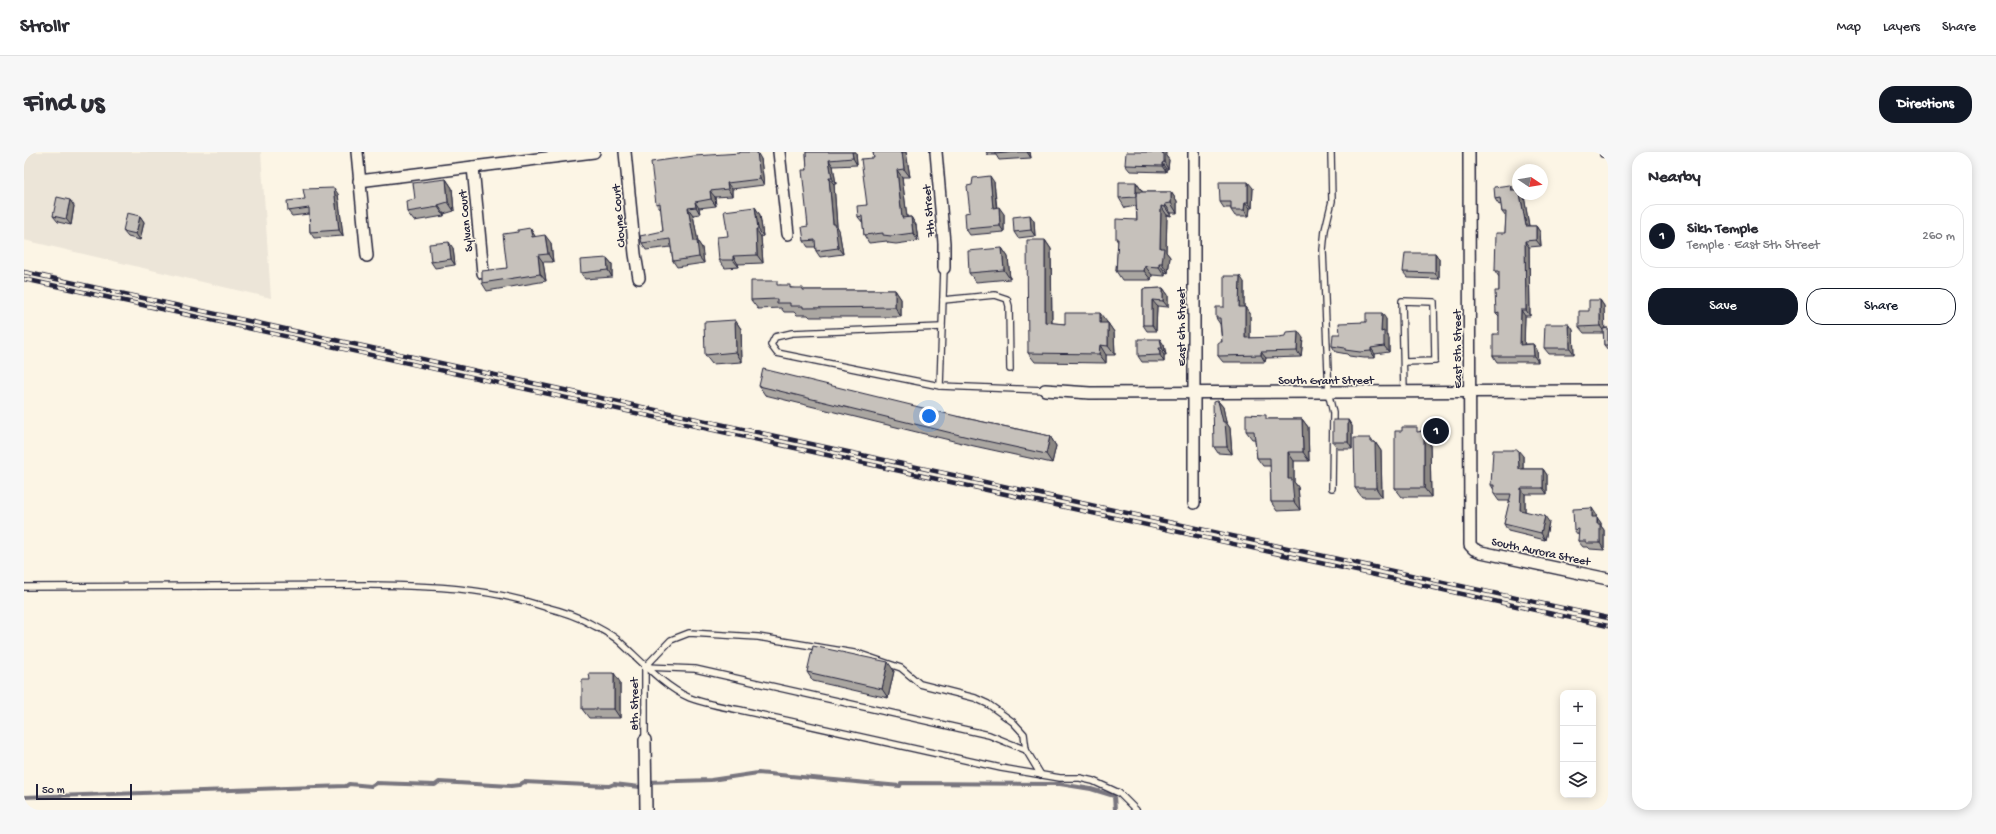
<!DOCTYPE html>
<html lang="en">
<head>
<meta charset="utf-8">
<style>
	:root { --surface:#fff; --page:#f7f7f7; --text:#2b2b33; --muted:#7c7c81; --line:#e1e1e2; --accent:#111827 }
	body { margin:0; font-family:"Gochi Hand",sans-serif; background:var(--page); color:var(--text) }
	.controls { position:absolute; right:12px; bottom:12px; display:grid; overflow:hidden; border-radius:8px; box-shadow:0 2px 10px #0003 }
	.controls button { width:36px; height:36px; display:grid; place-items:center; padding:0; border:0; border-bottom:1px solid var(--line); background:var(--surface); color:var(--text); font:20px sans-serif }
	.compass { position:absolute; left:1488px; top:12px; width:36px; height:36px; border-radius:50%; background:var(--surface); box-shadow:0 2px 10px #0003; rotate:102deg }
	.scale { position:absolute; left:12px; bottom:10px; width:96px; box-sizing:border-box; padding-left:4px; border:2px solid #22223b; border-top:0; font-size:11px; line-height:14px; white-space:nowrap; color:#22223b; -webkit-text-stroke:3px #fcf5e5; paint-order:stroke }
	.you { position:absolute; left:905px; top:264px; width:14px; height:14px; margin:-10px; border:3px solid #fff; border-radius:50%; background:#1a73e8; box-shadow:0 0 0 6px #1a73e833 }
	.badge { display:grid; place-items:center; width:26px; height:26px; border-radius:50%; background:var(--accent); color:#fff; font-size:13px; font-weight:700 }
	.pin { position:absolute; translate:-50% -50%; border:2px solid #fff; box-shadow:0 1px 4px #0006 }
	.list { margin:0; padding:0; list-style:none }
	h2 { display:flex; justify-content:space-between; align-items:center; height:52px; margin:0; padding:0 16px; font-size:17px }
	h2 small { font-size:13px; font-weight:400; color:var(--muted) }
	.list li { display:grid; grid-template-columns:26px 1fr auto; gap:12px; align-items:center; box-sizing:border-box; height:64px; margin:0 8px 8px; padding:0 8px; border:1px solid var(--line); border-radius:16px }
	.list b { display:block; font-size:15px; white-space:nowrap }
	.list p { margin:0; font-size:13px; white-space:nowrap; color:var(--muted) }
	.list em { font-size:13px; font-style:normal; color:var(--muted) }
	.actions { display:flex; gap:8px; padding:12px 16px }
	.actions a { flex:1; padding:9px 0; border:1px solid var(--accent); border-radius:16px; text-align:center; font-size:14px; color:var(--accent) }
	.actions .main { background:var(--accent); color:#fff }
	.icon { flex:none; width:22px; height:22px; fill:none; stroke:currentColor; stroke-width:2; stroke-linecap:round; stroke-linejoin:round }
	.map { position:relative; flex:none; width:1584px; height:658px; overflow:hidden; border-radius:16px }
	header { display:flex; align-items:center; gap:24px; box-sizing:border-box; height:56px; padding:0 20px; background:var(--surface); border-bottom:1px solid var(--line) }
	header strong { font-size:19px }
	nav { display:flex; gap:22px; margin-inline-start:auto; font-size:14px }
	.intro { display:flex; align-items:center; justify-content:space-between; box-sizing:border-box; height:96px; padding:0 24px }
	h1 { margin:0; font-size:28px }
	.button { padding:10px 18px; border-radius:16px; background:var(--accent); color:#fff; font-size:14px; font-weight:700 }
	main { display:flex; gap:24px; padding:0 24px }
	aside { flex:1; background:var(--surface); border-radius:16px; box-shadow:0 2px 10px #0003 }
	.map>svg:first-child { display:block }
</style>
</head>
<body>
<header>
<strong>Strollr</strong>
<nav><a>Map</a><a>Layers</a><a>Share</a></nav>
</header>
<div class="intro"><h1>Find us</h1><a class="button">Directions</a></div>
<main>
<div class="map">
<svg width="1584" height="658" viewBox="0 0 1584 658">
	<rect width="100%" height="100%" fill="#fcf5e5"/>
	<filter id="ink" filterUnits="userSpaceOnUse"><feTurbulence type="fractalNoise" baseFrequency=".025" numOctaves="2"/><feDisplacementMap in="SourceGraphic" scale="8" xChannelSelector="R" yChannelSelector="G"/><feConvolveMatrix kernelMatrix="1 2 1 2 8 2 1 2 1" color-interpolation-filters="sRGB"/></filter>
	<g filter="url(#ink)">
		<!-- built -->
		<path fill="#ece5d8" d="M0,0H237L247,146L0,88Z"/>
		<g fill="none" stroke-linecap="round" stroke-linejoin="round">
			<!-- stream -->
			<path stroke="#78757e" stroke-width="4" d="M0,645L322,634L325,632L347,634L352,631L411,633L415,630L487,634L495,633L500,630L585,634L590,632L616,635L622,630L687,628L734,621L876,634L877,631L1036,632L1067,637L1090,644L1091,658"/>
			<!-- service casing -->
			<g stroke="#22223b" stroke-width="8">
				<g id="service">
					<path d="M1307,0L1308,49L1301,78L1299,98L1305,244L1309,261L1308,336"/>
					<path d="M1579,2V0"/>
					<path d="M919,148L971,143L983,147L985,154L986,217"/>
					<path d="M918,175L768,181L751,185L747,193L753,201L916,234L1021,238"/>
					<path d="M1380,210L1411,209L1410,150L1378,149L1380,240"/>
					<path d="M916,234L920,116"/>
					<path d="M0,435L345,433C408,434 461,435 521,455C537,459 553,464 567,472C576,477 587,482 595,489C616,508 640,535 666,546C682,552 699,555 716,558L977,616L1036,626H1056L1069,629L1095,641L1112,658"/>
					<path d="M621,515L647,488L665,481L734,485L836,502L877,516L896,532L951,546L964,552L989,570L1000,582L1002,598L1017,623"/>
					<path d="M621,515L671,517L965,583L1002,598"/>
					<path d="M621,515V588"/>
				</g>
			</g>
			<!-- minor casing -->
			<g stroke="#22223b" stroke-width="14">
				<g id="minor">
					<path d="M333,0L343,104"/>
					<path d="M601,0L611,102L615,126"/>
					<path d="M755,0L764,82"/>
					<path d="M912,0L920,91V116"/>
					<path d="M1170,0V351"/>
					<path d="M1445,0L1446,393L1450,397L1457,400L1584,427"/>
					<path d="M449,15L459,121"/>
					<path d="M335,29L570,0"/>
					<path d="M1021,238L1066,241L1584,239"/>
					<path d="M621,588L622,658"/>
				</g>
			</g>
			<!-- service -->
			<use href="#service" stroke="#fcf5e5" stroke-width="5.5"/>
			<!-- minor -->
			<use href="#minor" stroke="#fcf5e5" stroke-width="11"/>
			<!-- rail casing -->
			<g stroke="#22223b" stroke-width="4.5">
				<g id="rail">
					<path d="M0,120L1584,466"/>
					<path d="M0,127L1584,474"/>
				</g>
			</g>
			<!-- rail -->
			<use href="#rail" stroke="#fcf5e5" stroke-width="3" stroke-dasharray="9" stroke-linecap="butt"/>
		</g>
		<!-- wall -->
		<g fill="#aaa6a1" stroke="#22223b">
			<path d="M730,0L737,7L740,33L708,37V44L691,45L692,54L675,56L676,62L669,63L674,90L678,96L680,111L653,115L649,109L647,95L622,98L618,91L639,79L637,58L632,52L716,1Z"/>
			<path d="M782,0H832L833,13L809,14L812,32H810L813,74L815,78L819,102L796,105L792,99V95H784L780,89L784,74L783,18Z"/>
			<path d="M849,0H882L886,25H878L883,65H887L892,73L894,89L872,92L864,91L863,89L845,91L840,83L839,71L834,65L843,53L850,6Z"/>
			<path d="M962,0H1006L1007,6L975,8L972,3H964Z"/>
			<path d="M1142,4L1145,8L1144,17H1142V20L1106,19L1101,13Z"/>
			<path d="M422,27L428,36L430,59L420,62V64L390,69L383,60L391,47Z"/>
			<path d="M970,30L973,56L980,62V80L946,83L942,77Z"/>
			<path d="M1112,30L1118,39V40H1147L1153,49V61H1147V64L1143,63L1142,100L1146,105L1144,121L1141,120V124L1128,123L1127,128H1098L1092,119L1094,90L1092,87L1113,68L1112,54L1101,56L1095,46Z"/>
			<path d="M1229,36L1228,56H1226L1225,64H1211L1207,58V56H1200L1196,50Z"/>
			<path d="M1490,38L1494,42H1499L1500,44L1505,74H1512L1516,80L1517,94L1505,95L1506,164H1501L1500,192H1509L1513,198L1514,210H1473L1469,204L1475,182V164L1472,161L1475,139V125L1471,119L1481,81L1482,65L1478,60L1477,52L1475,53L1471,47Z"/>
			<path d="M314,42L319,84L290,86L286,80L285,62L268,64L264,59Z"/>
			<path d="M46,48L50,54L47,73L34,70L29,64Z"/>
			<path d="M731,55L736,63L739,84L737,85L739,111L714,112L715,115L701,116L695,108L704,84Z"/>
			<path d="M116,64L120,70L116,88L104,85L99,79Z"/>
			<path d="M1010,69L1011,84L994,86L990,80Z"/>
			<path d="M506,76L511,85L527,91L529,110H519L522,129L463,139L458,131L483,116L494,80Z"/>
			<path d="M1021,88L1027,97L1028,171L1041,172L1083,170L1090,180L1091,203H1082V211L1011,210L1004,201Z"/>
			<path d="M429,96L431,113L411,116L407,110Z"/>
			<path d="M978,96L984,105L986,127L952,130L945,121Z"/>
			<path d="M1411,101L1415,107V127L1384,126L1379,120Z"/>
			<path d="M583,106L588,112V125L561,127L557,121Z"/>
			<path d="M1220,130V155L1226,161V186H1279L1277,205L1242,206L1241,210H1199L1194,204L1198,190L1196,172L1192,166Z"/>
			<path d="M756,133L768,136L780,138H871L877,147V165H786L784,163H773L770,160H760L757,156L734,157L727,148Z"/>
			<path d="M1139,136L1144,143V155L1133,154L1132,179H1123L1119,173V137Z"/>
			<path d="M1576,148L1580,154V176H1584V198L1580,193V181H1560L1555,175L1565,159Z"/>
			<path d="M1362,167V181L1365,186V200L1351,202V206H1340L1325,204L1323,202L1312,200L1308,194L1316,182L1342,170Z"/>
			<path d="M711,168L717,177L718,210L688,212L681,203Z"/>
			<path d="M1545,172L1549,178L1550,202H1525L1520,196Z"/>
			<path d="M1140,193L1142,203H1140V210H1118L1114,204Z"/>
			<path d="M735,234L936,265L1026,284L1032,294L1028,311L950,294L741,243Z"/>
			<path d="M1194,249L1199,255L1202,270L1206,276L1208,302L1194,301L1190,295Z"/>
			<path d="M1245,267H1278L1284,275L1285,309H1270V330L1274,335L1276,358L1253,359L1247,350V314H1239L1233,306L1231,287H1228L1222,279Z"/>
			<path d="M1324,268L1328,274V297H1314L1309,290Z"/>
			<path d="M1396,279H1400L1406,289L1407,345H1378L1371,336Z"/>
			<path d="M1346,286L1348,290H1351L1357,299L1358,345H1338L1331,336Z"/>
			<path d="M1499,304V317H1519L1523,323V342H1501V359L1525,370L1521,388L1484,379L1480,372L1486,349H1475L1470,342V338L1467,333Z"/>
			<path d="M1572,362V365L1577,371V374L1580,378V398L1566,397L1564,395H1559L1554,389L1555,384L1550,378Z"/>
			<path d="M870,519L864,546L789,529L783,520Z"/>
			<path d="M596,530V566H565L558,557Z"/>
		</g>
		<!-- shaded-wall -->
		<g fill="#8b8783" stroke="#22223b">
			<path d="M729,0H730L733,4V0L737,7L740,33L736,27Z"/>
			<path d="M828,0H832L833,13L829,6Z"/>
			<path d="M878,0H882L886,25L880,17Z"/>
			<path d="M1003,0H1006L1007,6Z"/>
			<path d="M1138,0H1142V4L1145,8L1144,17L1140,10Z"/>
			<path d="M805,8L809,14L812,32L808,26Z"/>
			<path d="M1138,11L1142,17V20L1138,14Z"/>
			<path d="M873,18L878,25L884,73L878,66Z"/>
			<path d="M966,24L970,30L973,62L969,56Z"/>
			<path d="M805,26L810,32L813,74L815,78L819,102L814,96L809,72Z"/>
			<path d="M422,27L428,36L430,59L424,50Z"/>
			<path d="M1112,30L1118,39L1119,53L1112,44Z"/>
			<path d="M1224,30L1229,36L1228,56L1224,50Z"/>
			<path d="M703,31L708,37V44L704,37Z"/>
			<path d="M1486,33L1491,39L1487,38Z"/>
			<path d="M310,36L314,42L319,84L315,78Z"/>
			<path d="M686,39L691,45L692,54L687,47Z"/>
			<path d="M1147,40L1153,49V61L1147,51Z"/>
			<path d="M1496,42H1499L1500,44L1506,80L1502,74Z"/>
			<path d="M46,48L50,54L47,73L42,67Z"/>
			<path d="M671,50L675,56L676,62L672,55Z"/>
			<path d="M1221,50L1226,56L1225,64L1220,58Z"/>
			<path d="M1141,52L1147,61V64L1141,55Z"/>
			<path d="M414,53L420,62V64L414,55Z"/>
			<path d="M1137,54L1143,63L1142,100L1146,105L1144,121L1138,111L1136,96Z"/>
			<path d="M731,55L736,63L739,84L734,77Z"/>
			<path d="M975,55L980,62V80L976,74Z"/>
			<path d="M664,56L669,63L674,90L678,96L680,111L675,105L670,89Z"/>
			<path d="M1006,63L1010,69L1011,84L1007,78Z"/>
			<path d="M116,64L120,70L116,88L112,82Z"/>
			<path d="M887,65L892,73L894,89L889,81Z"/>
			<path d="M1512,74L1516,80L1517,94L1512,88Z"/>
			<path d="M506,76L511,84L513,93L508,85Z"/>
			<path d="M732,77L737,85L739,111L733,103Z"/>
			<path d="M521,83L527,91L529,110L524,102Z"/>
			<path d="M1021,88L1027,97L1028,180L1021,170Z"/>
			<path d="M1501,89L1505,95L1506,164L1502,158Z"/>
			<path d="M425,90L429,96L431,113L427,107Z"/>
			<path d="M978,96L984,105L986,127L980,118Z"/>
			<path d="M1411,101L1415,107V127L1411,121Z"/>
			<path d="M514,103L519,110L522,129L516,122Z"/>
			<path d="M709,104L714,112L715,115L709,108Z"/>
			<path d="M583,106L588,112V125L584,118Z"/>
			<path d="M1135,111L1141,120V124L1135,115Z"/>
			<path d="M1121,114L1128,123L1127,128L1120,119Z"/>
			<path d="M1216,124L1220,130V161L1215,155Z"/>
			<path d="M1139,136L1144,143V155L1139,149Z"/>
			<path d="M871,138L877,147V165L871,155Z"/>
			<path d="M1128,148L1133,154L1132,179L1128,173Z"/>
			<path d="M1576,148L1580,154L1581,181L1576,174Z"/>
			<path d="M1221,155L1226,161V192L1221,186Z"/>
			<path d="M1497,158L1501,164L1500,199L1496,193Z"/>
			<path d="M1076,161L1083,170L1082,180L1076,171Z"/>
			<path d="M1358,161L1362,167V181L1365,186V200L1360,194L1357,180Z"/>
			<path d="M711,168L717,177L718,210L712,200Z"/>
			<path d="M1084,171L1090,180L1091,203L1084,194Z"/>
			<path d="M1545,172L1549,178L1550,202L1546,196Z"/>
			<path d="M1274,179L1279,186L1277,205L1273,199Z"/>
			<path d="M1136,187L1140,193L1142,203L1138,196Z"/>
			<path d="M1509,192L1513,198L1514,210L1510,204Z"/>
			<path d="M1076,193L1082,203V211L1075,202Z"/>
			<path d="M1135,196L1140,203V210L1136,203Z"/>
			<path d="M1347,196L1351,202V206L1347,199Z"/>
			<path d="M1237,200L1242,206L1241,210L1237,203Z"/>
			<path d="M1194,249L1199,255L1202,270L1206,276L1208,302L1203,295Z"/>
			<path d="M1278,267L1284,275L1285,309L1279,300Z"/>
			<path d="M1324,268L1328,274V297L1324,290Z"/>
			<path d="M1400,279L1406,289L1407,345L1400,336Z"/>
			<path d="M1026,284L1032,294L1028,311L1022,302Z"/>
			<path d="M1346,286L1351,293V290L1357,299L1358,345L1352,336Z"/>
			<path d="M1494,298L1499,304V324L1495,317Z"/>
			<path d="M1264,300L1270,309V330L1274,335L1276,358L1270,350L1264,327Z"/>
			<path d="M1519,317L1523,323V342L1519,336Z"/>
			<path d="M1497,336L1501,342V364L1496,358Z"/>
			<path d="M1568,356L1572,362L1573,371L1568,365Z"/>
			<path d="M1521,364L1525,370L1521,388L1517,381Z"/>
			<path d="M1573,365L1577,371V374L1580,378V398L1576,391Z"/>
			<path d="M864,510L870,519L864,546L858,537Z"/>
			<path d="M590,521L596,530V566L590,557Z"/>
		</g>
		<!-- building -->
		<g fill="#c6c1bb" stroke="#22223b">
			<path d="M716,0H733L736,27L703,31L704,37L686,39L687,47L671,50L672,55L664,56L670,89H673L675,105L649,109L646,87L618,91L616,84L639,79L636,51L632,52L627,10L670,4L716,1Z"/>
			<path d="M782,0H828L829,6L805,8L808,26H805L809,72H811L814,96L792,99L791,88L780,89L778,75L784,74L778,18H783Z"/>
			<path d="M849,0H878L880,17L873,18L878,66L887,65L889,81L867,84L859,83V81L840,83L838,64L834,65L833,54L843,53L837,7L850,6Z"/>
			<path d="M971,0H993L971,2Z"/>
			<path d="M1102,0H1138V1L1140,2V10L1138,11V14L1101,13Z"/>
			<path d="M966,24L969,56L975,55L976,74L942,77L941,61L946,60L943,34L948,33L949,26Z"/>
			<path d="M422,27L424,50L414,53V55L383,60L382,49L391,47L389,31Z"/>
			<path d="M1095,30H1112V44V40H1147V51L1141,52V55L1137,54L1136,96H1140L1138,111H1135V115L1121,114L1120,119H1092L1094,87H1092V67L1113,68L1112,45L1095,46Z"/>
			<path d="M1195,30H1224V50H1221L1220,58H1207V50H1196Z"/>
			<path d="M1486,33L1487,38H1494V42H1496L1502,74H1512V88L1501,89L1502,158H1497L1496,193L1509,192L1510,204H1469V182H1475V160L1472,161L1471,139H1475V119H1471L1472,81H1481L1482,60H1478L1476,46L1471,47L1470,35Z"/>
			<path d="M310,36L315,78L286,80L285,56L264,59L263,49L281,47L279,37Z"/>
			<path d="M33,45L46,48L42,67L29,64Z"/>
			<path d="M731,55L734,77H732L733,103L709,104V108H695L693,85L704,84L700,59Z"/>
			<path d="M103,61L116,64L112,82L99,79Z"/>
			<path d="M1006,63L1007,78L990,80L989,65Z"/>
			<path d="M506,76L508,85L521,83L524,102L514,103L516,122L458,131V119L483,116L479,82L494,80V78Z"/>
			<path d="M1003,88H1021V170L1041,172V161H1076V171H1084V194L1076,193L1075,202L1004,201Z"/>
			<path d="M425,90L427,107L407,110L405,92Z"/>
			<path d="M978,96L980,118L945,121L944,99Z"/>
			<path d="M1381,101H1411V121L1379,120Z"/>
			<path d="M583,106L584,118L557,121L556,108Z"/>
			<path d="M1200,124H1216L1215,155H1221V186L1254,185L1261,184L1262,180L1274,179L1273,199L1237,200V203L1194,204V190H1198L1196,166H1192V155H1200Z"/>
			<path d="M727,129H753V133H766V136H779V138H871V155L779,156V154H766V151H753V147L727,148Z"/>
			<path d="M1139,136V149L1128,148V173H1119V137Z"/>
			<path d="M1565,148H1576V174L1555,175V159H1565Z"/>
			<path d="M1342,161H1358L1357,180L1360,179V194L1347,196V199L1336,200L1321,198V196L1308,194L1309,182H1316L1315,171L1342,170Z"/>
			<path d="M711,168L712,200L681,203L680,170Z"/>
			<path d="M1521,172H1545L1546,196H1520Z"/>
			<path d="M1584,176V193H1580L1579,177Z"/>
			<path d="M1114,187H1136L1138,196H1135L1136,203L1114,204Z"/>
			<path d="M739,217L936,265L1026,284L1022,302L944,285L735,234Z"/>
			<path d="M1194,249L1199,270H1201L1203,295H1190L1189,250Z"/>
			<path d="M1222,262L1242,263V267H1278L1279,300H1264V327H1268L1270,350H1247L1246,306H1233L1230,279H1222Z"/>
			<rect x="1309" y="268" width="15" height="22"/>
			<path d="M1378,275H1393V280L1400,279V336H1371V279H1378Z"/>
			<path d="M1330,286H1346V290H1351L1352,336H1331Z"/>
			<path d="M1469,298H1494L1495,317H1519V336H1497L1496,358L1521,364L1517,381L1480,372L1487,342H1470V333H1467Z"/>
			<path d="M1568,356V365H1573V372H1576V391H1562V389H1554L1555,377L1550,378L1549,357Z"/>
			<path d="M789,494L864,510L858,537L783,520Z"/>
			<path d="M565,521H590V557H558V528H566Z"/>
		</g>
	</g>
	<g text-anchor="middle" stroke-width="3" stroke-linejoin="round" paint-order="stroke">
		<!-- street labels -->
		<g font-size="12" fill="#22223b" stroke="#fcf5e5">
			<text transform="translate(904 59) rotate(-95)" y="4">7th Street</text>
			<text transform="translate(594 64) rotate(-95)" y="4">Cloyne Court</text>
			<text transform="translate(441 69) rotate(-96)" y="4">Sylvan Court</text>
			<text transform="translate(1157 175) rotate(-90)" y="4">East 6th Street</text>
			<text transform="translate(1433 197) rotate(-90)" y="4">East 5th Street</text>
			<text x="1302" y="232">South Grant Street</text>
			<text transform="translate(1517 399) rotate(12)" y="4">South Aurora Street</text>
			<text transform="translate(610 552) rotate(-90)" y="4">8th Street</text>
		</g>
	</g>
</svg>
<div class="controls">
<button>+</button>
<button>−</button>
<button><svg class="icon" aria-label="layers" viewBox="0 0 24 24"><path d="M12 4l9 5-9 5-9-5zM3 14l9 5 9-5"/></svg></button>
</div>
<svg class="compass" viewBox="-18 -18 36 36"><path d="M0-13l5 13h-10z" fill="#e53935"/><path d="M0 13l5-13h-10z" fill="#7c7c81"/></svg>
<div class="scale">50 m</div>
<div class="you"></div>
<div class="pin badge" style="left:1412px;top:279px">1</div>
</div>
<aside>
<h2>Nearby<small></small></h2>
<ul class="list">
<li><span class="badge">1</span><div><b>Sikh Temple</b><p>Temple · East 5th Street</p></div><em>260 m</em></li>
</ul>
<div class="actions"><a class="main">Save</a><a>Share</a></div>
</aside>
</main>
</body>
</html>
